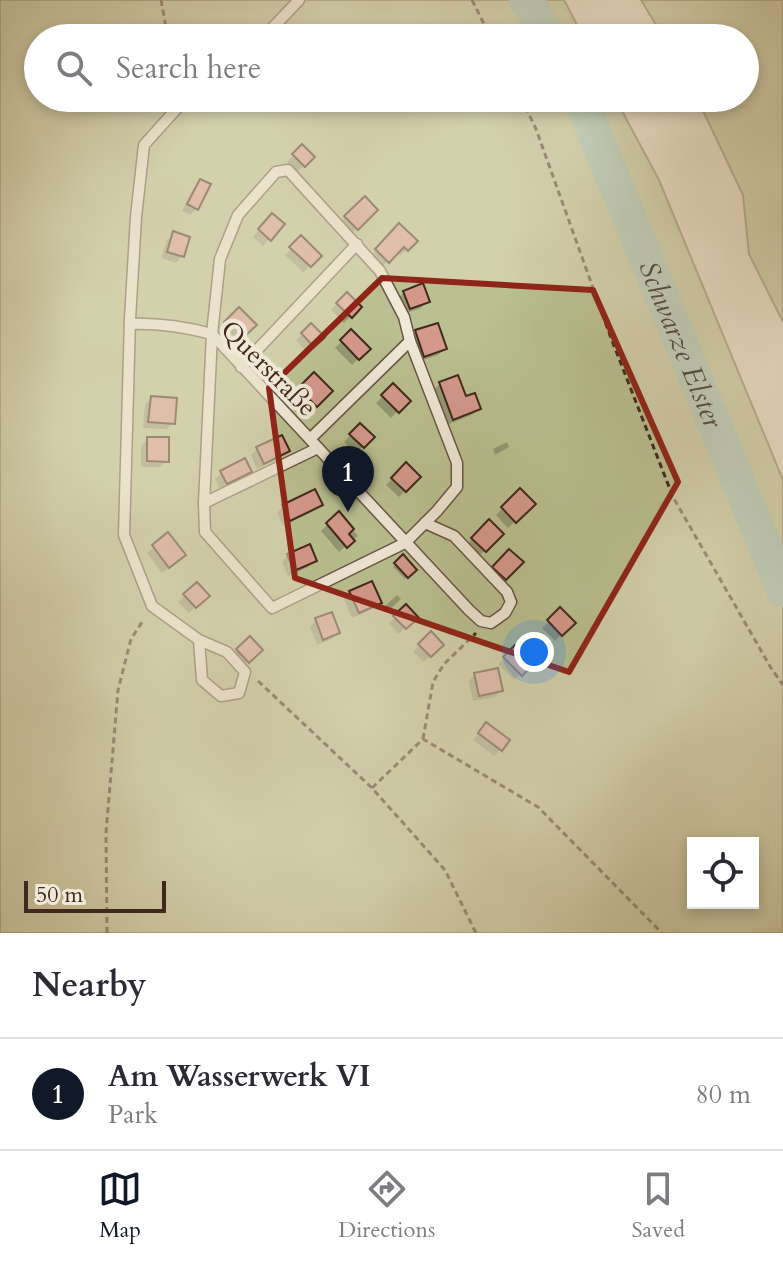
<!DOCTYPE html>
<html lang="en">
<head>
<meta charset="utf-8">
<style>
	:root { --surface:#fff; --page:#f2f2f3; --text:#2b2b33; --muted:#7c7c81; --line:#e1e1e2; --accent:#111827 }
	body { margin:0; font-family:Cardo,serif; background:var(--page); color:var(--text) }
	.controls { position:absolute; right:24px; bottom:24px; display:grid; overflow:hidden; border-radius:0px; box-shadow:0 4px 12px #0003 }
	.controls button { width:72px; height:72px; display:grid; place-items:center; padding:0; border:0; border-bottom:2px solid var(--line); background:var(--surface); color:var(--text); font:40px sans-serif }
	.scale { position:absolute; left:24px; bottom:20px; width:142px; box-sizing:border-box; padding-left:8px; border:4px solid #41271c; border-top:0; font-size:22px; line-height:28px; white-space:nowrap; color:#41271c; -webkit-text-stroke:6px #f0e9d8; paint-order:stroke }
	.you { position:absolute; left:534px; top:652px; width:28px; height:28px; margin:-20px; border:6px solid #fff; border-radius:50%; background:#1a73e8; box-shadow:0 0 0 12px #1a73e833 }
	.badge { display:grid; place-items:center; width:52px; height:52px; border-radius:50%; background:var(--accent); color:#fff; font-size:26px; font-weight:700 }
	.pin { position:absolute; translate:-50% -66px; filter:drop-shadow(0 2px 4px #0008) }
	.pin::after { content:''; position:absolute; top:42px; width:28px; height:24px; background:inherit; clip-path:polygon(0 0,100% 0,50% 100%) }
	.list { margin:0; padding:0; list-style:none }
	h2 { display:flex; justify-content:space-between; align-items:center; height:104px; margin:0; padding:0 32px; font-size:34px }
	h2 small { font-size:26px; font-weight:400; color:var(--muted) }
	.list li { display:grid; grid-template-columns:52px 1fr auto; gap:24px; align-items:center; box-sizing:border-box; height:112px; padding:0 32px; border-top:2px solid var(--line) }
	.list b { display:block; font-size:30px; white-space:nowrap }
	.list p { margin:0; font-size:26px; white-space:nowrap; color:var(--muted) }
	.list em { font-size:26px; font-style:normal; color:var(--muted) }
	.icon { flex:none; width:44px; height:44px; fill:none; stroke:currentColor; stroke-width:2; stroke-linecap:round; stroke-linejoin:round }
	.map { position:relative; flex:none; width:783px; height:933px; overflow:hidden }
	.search { position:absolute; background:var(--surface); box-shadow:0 4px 12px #0003; left:24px; right:24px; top:24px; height:88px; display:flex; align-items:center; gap:20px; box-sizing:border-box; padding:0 28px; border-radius:44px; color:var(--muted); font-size:30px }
	.sheet { height:216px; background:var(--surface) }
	nav { display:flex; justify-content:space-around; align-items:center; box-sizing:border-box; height:112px; border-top:2px solid var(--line); background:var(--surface); font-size:22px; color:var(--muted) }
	nav a { display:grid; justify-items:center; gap:4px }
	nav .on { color:var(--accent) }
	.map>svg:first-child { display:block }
</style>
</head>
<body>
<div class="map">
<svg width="783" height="933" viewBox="0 0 783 933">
	<rect width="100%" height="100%" fill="#e8ddc3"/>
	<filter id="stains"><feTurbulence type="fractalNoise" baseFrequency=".0025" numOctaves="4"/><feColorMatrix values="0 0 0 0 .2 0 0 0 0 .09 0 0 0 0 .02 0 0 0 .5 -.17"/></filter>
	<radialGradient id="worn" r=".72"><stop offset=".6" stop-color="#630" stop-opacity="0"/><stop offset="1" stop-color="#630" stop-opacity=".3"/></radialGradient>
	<!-- green -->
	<g fill="#bac091" stroke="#7e7456" stroke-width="2" fill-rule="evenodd">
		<path d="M0,0H564L584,38H38V98H615L659,180L783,480V933H0ZM693,843H753V903H693Z"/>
		<path d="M641,0H783V322L749,254L743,195L697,98H745V38H664Z"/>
	</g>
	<!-- shadow -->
	<g fill="#0003">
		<path d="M302,147L312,157L297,172L287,162Z"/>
		<path d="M201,181L196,209L190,215L182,211L194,187Z"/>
		<path d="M365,199L376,210L350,235L339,223Z"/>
		<path d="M266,222L282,224L263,246L253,237Z"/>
		<path d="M399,226L415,241L400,256L396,252L381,268L370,256Z"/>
		<path d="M174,234L182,256L176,263L161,258L167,240Z"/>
		<path d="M301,238L319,256L303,272L285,255Z"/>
		<path d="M404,293L428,301L421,308L404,314L397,299Z"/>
		<path d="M347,294L360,307L344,323L331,310Z"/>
		<path d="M239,310L254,325L238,340L228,330L223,334L219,329Z"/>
		<path d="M311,326L322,337L306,352L296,340Z"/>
		<path d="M351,332L368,349L352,365L335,348Z"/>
		<path d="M416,332L445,349L438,355L418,362L410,339Z"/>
		<path d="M314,375L330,391L309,412L293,396Z"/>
		<path d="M457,377L465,399L478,409L472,415L446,425L433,390L440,384Z"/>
		<path d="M393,386L408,401L391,418L376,403Z"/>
		<path d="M151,398L173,423L167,429L143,428L145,404Z"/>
		<path d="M360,425L372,437L356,453L344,442Z"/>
		<path d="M147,439L167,461L160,467H141V446Z"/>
		<path d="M507,442L509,447L495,455L493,449Z"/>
		<path d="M257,449L287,451L281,457L257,469L251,455Z"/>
		<path d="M406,465L418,477L399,497L386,485Z"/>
		<path d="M250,471L243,478L220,489L215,479L221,473Z"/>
		<path d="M520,491L533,504L508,528L496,515Z"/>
		<path d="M321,504L314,511L283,526L277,513L283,506Z"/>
		<path d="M339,514L358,536L339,552L321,531Z"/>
		<path d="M489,522L501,534L478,557L466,545Z"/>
		<path d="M168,535L177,561L162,573L147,553Z"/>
		<path d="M288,555L315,561L308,567L288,576L282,562Z"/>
		<path d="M403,557L415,569L405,579L393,567Z"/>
		<path d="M197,584L207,596L189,613L178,602Z"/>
		<path d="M350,593L379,602L373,609L352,618L344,599Z"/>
		<path d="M397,595L401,599L388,611L384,607Z"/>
		<path d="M406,607L416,618L398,634L389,623Z"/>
		<path d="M560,610L573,623L555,641L542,628Z"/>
		<path d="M316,620L338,632L332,639L317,645L310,627Z"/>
		<path d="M431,634L442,645L424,662L413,652Z"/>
		<path d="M250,639L260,650L241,668L231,657Z"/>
		<path d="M515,648L531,664L514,680L498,664Z"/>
		<path d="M475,675L501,690L495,697L473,701L469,681Z"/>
		<path d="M480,731L500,750L494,756L473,740Z"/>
	</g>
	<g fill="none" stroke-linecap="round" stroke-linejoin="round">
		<!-- river -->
		<g stroke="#97bcb0" stroke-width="34">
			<path d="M526,0L550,38"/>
			<path id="s1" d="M580,98L783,590"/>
		</g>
	</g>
	<!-- building -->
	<g fill="#d5998c" stroke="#41271c" stroke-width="2">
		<path d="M302,144L315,157L305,167L292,154Z"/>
		<path d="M200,179L211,184L198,210L187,204Z"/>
		<path d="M365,196L378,210L358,230L344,216Z"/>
		<path d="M272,213L285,224L271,241L258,229Z"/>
		<path d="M399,223L418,241L408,251L404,247L389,263L375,249Z"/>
		<path d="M173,231L190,237L184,257L167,252Z"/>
		<path d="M301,235L322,256L311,267L289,247Z"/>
		<path d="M423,283L430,302L410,309L403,291Z"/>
		<path d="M347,292L362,307L352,318L336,303Z"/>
		<path d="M239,307L257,325L246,335L235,325L231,329L224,322Z"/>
		<path d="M311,323L325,337L314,347L301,333Z"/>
		<path d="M438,323L447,349L424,357L415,330Z"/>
		<path d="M351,329L371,349L359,360L340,340Z"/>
		<path d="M314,372L333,391L317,407L298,388Z"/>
		<path d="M458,375L466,396L475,393L481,409L453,420L439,382Z"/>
		<path d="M393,383L411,401L399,413L381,395Z"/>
		<path d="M151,396L177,398L175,424L148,422Z"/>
		<path d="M360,423L375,437L364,448L349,434Z"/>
		<path d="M282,435L290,451L264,464L256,447Z"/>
		<path d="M147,437H169V462L147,461Z"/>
		<path d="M245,458L252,472L227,484L220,471Z"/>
		<path d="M406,462L421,477L406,492L391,478Z"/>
		<path d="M520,488L536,504L516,523L501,507Z"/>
		<path d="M315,489L323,505L290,521L282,505Z"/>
		<path d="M339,511L354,529L349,534L355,541L347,548L326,523Z"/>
		<path d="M489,519L504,534L486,552L471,538Z"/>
		<path d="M168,532L186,555L169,568L152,545Z"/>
		<path d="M310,544L317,561L294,571L287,554Z"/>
		<path d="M509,549L524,562L506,580L492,567Z"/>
		<path d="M403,554L417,570L408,578L394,563Z"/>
		<path d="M372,581L382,603L359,613L349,591Z"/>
		<path d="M197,582L210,596L196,608L183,594Z"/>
		<path d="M406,604L419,618L406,629L393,616Z"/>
		<path d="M560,607L576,623L562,636L547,620Z"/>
		<path d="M332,612L340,633L323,640L315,618Z"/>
		<path d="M431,631L444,645L431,657L418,644Z"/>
		<path d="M250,636L263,650L249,663L236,649Z"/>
		<path d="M515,645L534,664L522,676L503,657Z"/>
		<path d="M498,668L503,691L479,696L474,673Z"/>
		<path d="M486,722L510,740L502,751L478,733Z"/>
	</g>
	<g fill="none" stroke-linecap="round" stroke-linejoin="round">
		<!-- service casing -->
		<g stroke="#6b5446" stroke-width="13">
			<g id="service">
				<path d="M263,38L299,0"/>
				<path d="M288,170L380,271L404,317L410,341L457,463V487L437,511L405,543L272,608L205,532L204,503L212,334L220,259L238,215L276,172Z"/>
				<path d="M130,324C158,323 185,327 212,334L469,610L481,621L491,623L505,613L511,602L507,592L454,536L425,523"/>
				<path d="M241,367L357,244"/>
				<path d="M310,439L410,341"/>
				<path d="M204,503L318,448"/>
				<path d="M199,640L202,680L221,696L239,693L245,672L227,652L199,640L152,606L124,535L130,319L136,217L144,145L180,105L203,104L208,98"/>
			</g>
		</g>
		<!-- path -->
		<g stroke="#41271c" stroke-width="3" stroke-dasharray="6 4" stroke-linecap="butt">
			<path d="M161,0L168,38"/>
			<path d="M472,0L491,38"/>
			<path d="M521,98L536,129L611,338L673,497L771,668L783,685"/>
			<path d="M258,681L372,788L445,870L476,933"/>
			<path d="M423,739L433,682L444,664L476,633"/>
			<path d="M372,788L423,739L538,807L662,933"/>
			<path d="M107,933L106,833L118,690L131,639L144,619"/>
		</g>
		<!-- service -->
		<use href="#service" stroke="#f0e9d8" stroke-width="10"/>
	</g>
	<!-- marked area -->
	<path d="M0 0H783V933H0ZM382,278L593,290L678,482L569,672L295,578L269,388Z" fill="#e8ddc3" fill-opacity=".55" fill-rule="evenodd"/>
	<path fill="none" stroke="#8f2418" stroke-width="6" stroke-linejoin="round" d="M382,278L593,290L678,482L569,672L295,578L269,388Z"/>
	<g text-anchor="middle" stroke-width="8" stroke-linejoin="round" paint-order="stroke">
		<!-- street labels -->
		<g font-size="26" fill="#41271c" stroke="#f0e9d8">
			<text transform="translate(269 368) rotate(45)" y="9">Querstraße</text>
		</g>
		<!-- water labels -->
		<g font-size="28" font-style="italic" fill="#564c41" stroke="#f0e9d8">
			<text dy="10" stroke="none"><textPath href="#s1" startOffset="266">Schwarze Elster</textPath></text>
		</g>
	</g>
	<rect width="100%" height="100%" filter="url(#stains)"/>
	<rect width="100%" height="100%" fill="url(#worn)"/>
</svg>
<div class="controls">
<button><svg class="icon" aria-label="locate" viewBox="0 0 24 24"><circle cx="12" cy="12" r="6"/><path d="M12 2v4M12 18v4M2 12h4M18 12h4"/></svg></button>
</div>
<div class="scale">50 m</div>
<div class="you"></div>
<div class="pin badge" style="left:348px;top:512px">1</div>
<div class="search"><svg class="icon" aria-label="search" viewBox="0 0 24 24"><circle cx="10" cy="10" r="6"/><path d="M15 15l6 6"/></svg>Search here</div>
</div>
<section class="sheet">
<h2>Nearby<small></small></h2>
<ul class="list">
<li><span class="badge">1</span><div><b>Am Wasserwerk VI</b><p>Park</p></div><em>80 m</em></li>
</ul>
</section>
<nav>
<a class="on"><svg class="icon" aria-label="map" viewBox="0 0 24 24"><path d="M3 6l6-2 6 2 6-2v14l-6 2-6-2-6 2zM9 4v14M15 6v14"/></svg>Map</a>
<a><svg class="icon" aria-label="directions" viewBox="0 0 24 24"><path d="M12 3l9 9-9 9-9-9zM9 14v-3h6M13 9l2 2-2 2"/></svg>Directions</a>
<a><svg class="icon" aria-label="saved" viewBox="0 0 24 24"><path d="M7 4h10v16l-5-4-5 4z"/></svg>Saved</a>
</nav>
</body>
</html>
